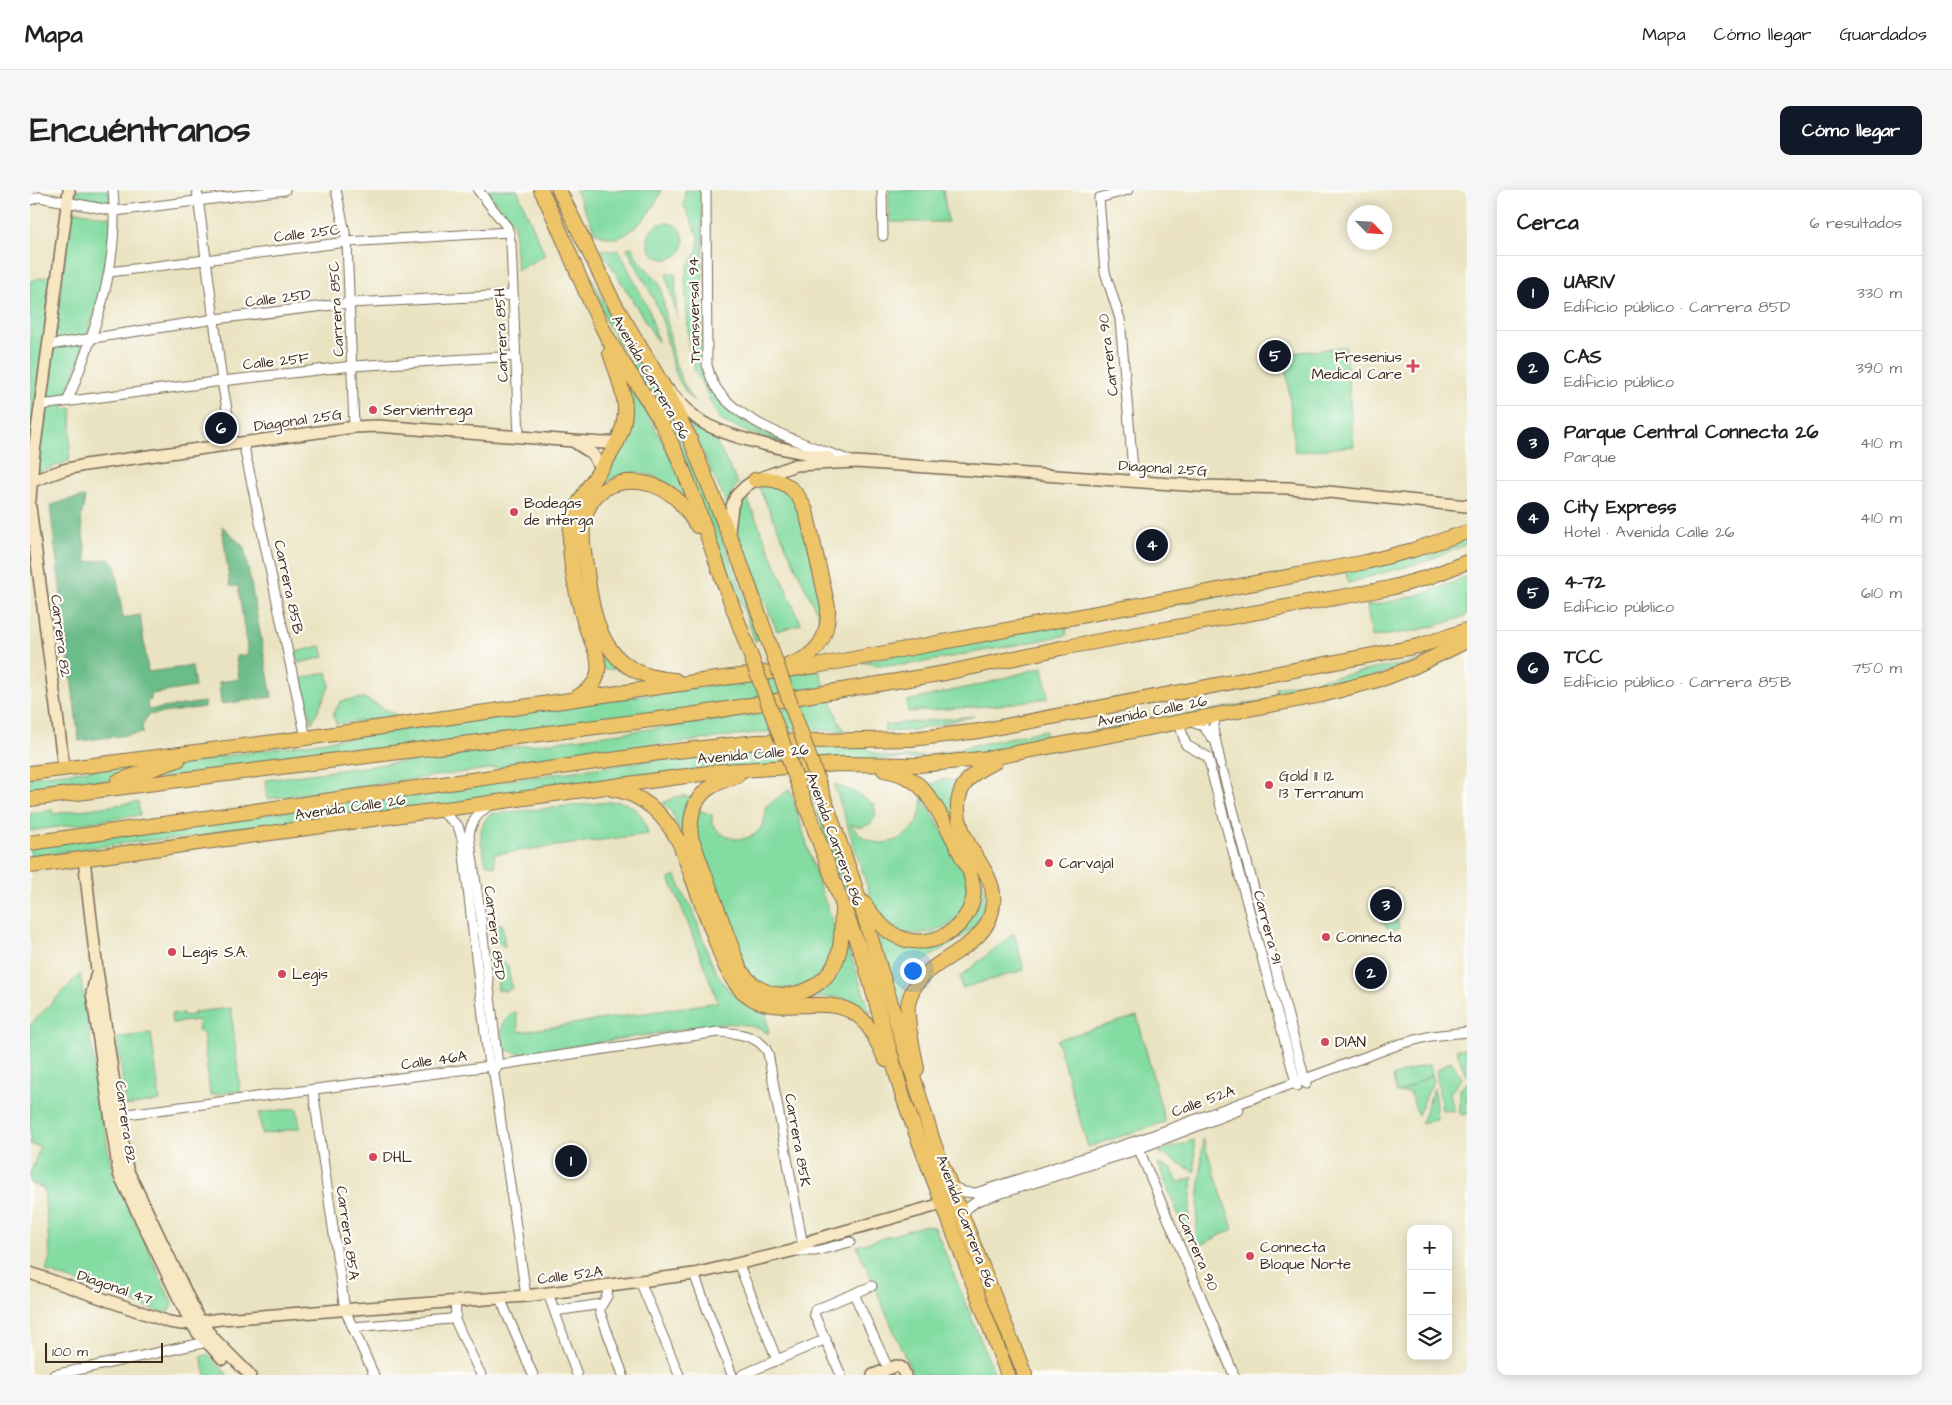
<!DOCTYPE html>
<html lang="es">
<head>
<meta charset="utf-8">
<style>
	:root { --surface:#fff; --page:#f6f6f6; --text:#202124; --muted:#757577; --line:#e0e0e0; --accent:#111827 }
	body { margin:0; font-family:"Architects Daughter",sans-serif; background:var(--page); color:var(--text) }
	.controls { position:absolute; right:15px; bottom:15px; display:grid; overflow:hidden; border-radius:10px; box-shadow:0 2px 12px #0003 }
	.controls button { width:45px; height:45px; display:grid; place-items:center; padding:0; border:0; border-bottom:1px solid var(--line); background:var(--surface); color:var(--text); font:25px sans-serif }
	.compass { position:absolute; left:1317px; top:15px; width:45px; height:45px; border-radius:50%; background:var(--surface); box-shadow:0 2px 12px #0003; rotate:115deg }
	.scale { position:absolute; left:15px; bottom:12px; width:118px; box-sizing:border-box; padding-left:5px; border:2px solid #3b2a1e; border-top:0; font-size:14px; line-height:18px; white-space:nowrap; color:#3b2a1e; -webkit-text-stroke:4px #fdfcf7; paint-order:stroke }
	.you { position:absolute; left:882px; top:780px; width:18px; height:18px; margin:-12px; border:4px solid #fff; border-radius:50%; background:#1a73e8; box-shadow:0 0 0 8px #1a73e833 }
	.badge { display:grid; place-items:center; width:32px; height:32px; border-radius:50%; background:var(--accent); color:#fff; font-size:16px; font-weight:700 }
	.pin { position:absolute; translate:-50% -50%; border:2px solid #fff; box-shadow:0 1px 5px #0006 }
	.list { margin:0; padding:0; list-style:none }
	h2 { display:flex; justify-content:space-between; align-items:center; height:65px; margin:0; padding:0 20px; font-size:21px }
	h2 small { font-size:16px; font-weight:400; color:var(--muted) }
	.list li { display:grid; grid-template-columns:32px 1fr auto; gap:15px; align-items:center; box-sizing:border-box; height:75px; padding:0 20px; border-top:1px solid var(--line) }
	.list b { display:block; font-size:19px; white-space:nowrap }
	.list p { margin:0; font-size:16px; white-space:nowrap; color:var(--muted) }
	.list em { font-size:16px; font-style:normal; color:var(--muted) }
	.icon { flex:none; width:28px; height:28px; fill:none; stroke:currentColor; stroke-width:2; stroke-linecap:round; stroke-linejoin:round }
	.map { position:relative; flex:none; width:1437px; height:1185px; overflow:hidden; border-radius:10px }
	header { display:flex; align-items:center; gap:30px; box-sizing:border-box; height:70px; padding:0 25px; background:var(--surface); border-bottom:1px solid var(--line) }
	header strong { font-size:24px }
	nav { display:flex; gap:28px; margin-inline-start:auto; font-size:18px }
	.intro { display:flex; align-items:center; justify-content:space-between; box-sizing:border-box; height:120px; padding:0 30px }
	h1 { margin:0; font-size:35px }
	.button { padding:12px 22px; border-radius:10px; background:var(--accent); color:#fff; font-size:18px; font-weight:700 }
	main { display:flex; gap:30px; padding:0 30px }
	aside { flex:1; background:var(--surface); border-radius:10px; box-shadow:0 2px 12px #0003 }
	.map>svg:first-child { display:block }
</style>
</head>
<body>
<header>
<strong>Mapa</strong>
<nav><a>Mapa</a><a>Cómo llegar</a><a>Guardados</a></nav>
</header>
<div class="intro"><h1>Encuéntranos</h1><a class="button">Cómo llegar</a></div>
<main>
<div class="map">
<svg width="1437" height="1185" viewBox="0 0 1437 1185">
	<rect width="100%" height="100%" fill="#fdfcf7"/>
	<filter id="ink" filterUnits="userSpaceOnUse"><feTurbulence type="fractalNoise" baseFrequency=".02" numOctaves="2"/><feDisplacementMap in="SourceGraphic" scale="10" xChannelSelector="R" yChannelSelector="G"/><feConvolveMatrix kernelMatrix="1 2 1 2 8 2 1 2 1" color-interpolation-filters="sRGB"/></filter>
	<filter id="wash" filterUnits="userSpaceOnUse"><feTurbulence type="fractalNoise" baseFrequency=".0096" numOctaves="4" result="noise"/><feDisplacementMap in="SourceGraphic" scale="20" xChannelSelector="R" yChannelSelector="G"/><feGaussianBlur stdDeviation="1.12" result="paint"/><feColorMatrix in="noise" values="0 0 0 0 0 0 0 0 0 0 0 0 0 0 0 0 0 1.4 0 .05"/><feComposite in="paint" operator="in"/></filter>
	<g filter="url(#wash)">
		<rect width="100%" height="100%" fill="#eae3c1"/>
		<!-- green -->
		<g fill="#83dca2" stroke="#5f8360">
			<path d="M45,0H78L80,12L44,6Z"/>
			<path d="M455,0H487L515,65L487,81L484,33Z"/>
			<path d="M545,0H631C627,16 603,46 585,48C578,48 572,45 566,43Z"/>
			<path d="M655,0H671L673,46L672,173C684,223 717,233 758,255L719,243L690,230L665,181L659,158L655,89L658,76L667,62L669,48L654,15Z"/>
			<path d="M859,0H913L918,32H860Z"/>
			<path d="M41,20L82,28L77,78L58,143L32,219L42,218L39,271L7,283Z"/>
			<circle cx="636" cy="51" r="18"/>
			<path d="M602,57L607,68L630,94L645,173L652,191L664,212C638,183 642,162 631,127C623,103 608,81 597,58Z"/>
			<path d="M571,59L583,61L589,60L620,123L628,152Z"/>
			<path d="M636,83H645L647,128Z"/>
			<path d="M560,84L591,146L642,227L658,262L731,448L725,451L704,393L612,191L576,131Z"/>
			<path d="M22,85L0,257V91Z"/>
			<path d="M1315,157L1324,256L1265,262L1255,164Z"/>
			<path d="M598,194C623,232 643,269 659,311C642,294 616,276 590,285C582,288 574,294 566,298C582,275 604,248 602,218C601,210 599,202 598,194Z"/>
			<path d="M656,227L682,244L708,294L703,300L697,314Z"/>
			<path d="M746,294L767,311L795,423L790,429L728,296Z"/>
			<path d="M715,303L771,434L747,441L707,343C703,326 705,317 715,303Z"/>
			<path d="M1437,346V354L1396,371L1318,393L1316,382L1035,435L1037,445C1003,452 969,458 935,464C905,470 862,481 832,472Z"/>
			<path d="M1437,386V425C1406,438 1375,443 1342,447L1337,416C1372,410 1405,402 1437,386Z"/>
			<path d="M291,456L294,467L269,473L266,462Z"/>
			<path d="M572,457L589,475C585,480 579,480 573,479L569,458Z"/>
			<path d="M1392,470L1305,499L927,569H802L168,648C112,649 55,659 0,667V657L703,559L827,554L847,564L861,567L896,566L1015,540L1017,550L1247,508L1246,498Z"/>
			<path d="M1013,477L1018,508L970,515L878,522L877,511L961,492Z"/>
			<path d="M789,480L796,499L723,513L102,592L142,576L165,570Z"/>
			<path d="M297,482L300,495L282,533L271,489Z"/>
			<path d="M333,508H334L368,526L306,534L303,524L311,511Z"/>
			<path d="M801,510L808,530L815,541L763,539L700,546L237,609L235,590L666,533L727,524Z"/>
			<path d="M944,526L886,540L855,542V535Z"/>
			<path d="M131,571L91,588L0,603V587Z"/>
			<path d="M915,589L928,592L930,651L898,595Z"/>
			<path d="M804,594L827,603L844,615L846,626L840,634L831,637L821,634C844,671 895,649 892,607L936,680L939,699L934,719L921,734L903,742L877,744L860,737L844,717Z"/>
			<path d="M785,596L834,755L807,684L779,597Z"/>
			<path d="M760,599L790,698L806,740L803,763L791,784L774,795L758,799L740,798L718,785L664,651L666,619L682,625V633C699,661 740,650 735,617Z"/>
			<path d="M654,606L663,608L657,656L641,621L633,613L645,607Z"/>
			<path d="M588,611C609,617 612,624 618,644L464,664L465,677L456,673C452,655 445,637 461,624Z"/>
			<path d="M108,612L110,625L0,641V623L22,620L23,624Z"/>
			<path d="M944,675C954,691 959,707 950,726C935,755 898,760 880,786C872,799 871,813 871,827L845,737L866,752L930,739Z"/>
			<path d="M646,686L654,706L661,715C679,763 683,805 736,823L739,844C724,834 707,833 689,834L491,864L477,860C469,847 469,828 486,822L489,842L688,812L650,713L639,689Z"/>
			<path d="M1361,697L1369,738L1360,740C1344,726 1344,717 1352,699Z"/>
			<path d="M472,734L475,757L467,751L464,736Z"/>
			<path d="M984,743L994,780L932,798L930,787Z"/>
			<path d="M818,758L841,825C819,803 802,806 773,809C801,796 808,786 818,758Z"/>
			<path d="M466,767L478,776L482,798L476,801L468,800Z"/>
			<path d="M50,784L81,978L142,1113C141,1120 139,1122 133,1123L16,1081L20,1067L14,998L0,993V984L10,957L0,954V835Z"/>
			<path d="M201,818L210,901L180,905L173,842H169L168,830L142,833L141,824L153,823L154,826L164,825V822Z"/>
			<path d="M1107,826L1135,932L1058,957L1027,850Z"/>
			<path d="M121,843L130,911L96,916L87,848Z"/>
			<path d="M1426,859H1437V888Z"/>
			<path d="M1421,871L1432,888L1420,903L1424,921L1412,920L1406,881Z"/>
			<path d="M1400,874L1402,884L1367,904L1363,887L1373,882Z"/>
			<path d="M1401,885L1403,891L1388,925L1380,902L1369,903Z"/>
			<path d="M1437,892V925L1430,924V899Z"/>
			<path d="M1404,898L1407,930L1391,933Z"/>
			<path d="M267,918L270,938L232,944L229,923Z"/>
			<path d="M1173,949L1203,1039L1165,1058Z"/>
			<path d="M1164,950L1165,982L1129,962Z"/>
			<path d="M1128,974L1142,979L1148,993L1163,987L1157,1046Z"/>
			<path d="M896,1035L905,1038L965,1185H883L827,1056Z"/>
			<path d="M178,1164L198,1185H176L171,1167Z"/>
		</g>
		<!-- forest -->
		<g fill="#6abc88" stroke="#527353">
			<path d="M55,307L51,329L57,372L79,369L85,375L93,428L110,425L118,482L162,476L165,497L121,504V510L117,511L118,520L175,512V517L118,525L112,536L113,543L49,551L20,316L37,310Z"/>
			<path d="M192,336L214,357L242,507L191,514L189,492L209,489L206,466L218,465L208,396H200Z"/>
		</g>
	</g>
	<g filter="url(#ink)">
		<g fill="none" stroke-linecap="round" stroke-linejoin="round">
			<!-- street casing -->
			<g stroke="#786b57" stroke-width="11">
				<g id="street">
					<path d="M167,0L192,191L203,254"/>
					<path d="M306,0L317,52L324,237"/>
					<path d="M448,0L477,37L481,54L489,247"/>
					<path d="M676,0L677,175C679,182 681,190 685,196C708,235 780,255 821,271"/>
					<path d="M852,0L853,46"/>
					<path d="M1098,0L1069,8L1075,82L1090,129L1104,291"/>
					<path d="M0,10L9,7L85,21L255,0"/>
					<path d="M80,82L317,52L479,42"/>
					<path d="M19,155L185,129L320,113L483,105"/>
					<path d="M38,210C65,142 90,75 83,0"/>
					<path d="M11,215L192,191L323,176L486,166"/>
					<path d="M213,252L276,548"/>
					<path d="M1186,526L1183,539L1191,575"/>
					<path d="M1161,532L1173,536L1183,549"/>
					<path d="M1149,533L1156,555L1178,567L1181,578"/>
					<path d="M1193,582L1276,894"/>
					<path d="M1182,584L1267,896"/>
					<path d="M460,615C448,622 441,632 439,645L451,729L468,875L466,879"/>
					<path d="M411,621L428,636L432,649L459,876L464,884L496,1106"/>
					<path d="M283,900L315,1120L344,1185"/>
					<path d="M82,926L468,875L688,842C706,843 730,845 738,863L773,1056"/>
					<path d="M1107,955L1204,1185"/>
					<path d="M920,995L934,1002L946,1003L1118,947L1370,854L1401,846L1437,842"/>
					<path d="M931,1023L947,1011L1100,962L1209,920"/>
					<path d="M764,1061H786L820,1052"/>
					<path d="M709,1075L747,1170"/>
					<path d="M664,1084L702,1185"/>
					<path d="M610,1091L649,1185"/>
					<path d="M578,1095L577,1106L570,1118V1122L593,1185"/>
					<path d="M518,1103L547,1185"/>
					<path d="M824,1104L858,1178"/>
					<path d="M470,1108L503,1185"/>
					<path d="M525,1121L572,1114"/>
					<path d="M424,1128L451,1185"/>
					<path d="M323,1137L421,1129L426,1125L425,1111"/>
					<path d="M24,1185L177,1152"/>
					<path d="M712,1185L796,1149"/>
					<path d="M811,1185L784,1124L785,1120L842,1096"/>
				</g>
			</g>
			<!-- secondary casing -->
			<g stroke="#786b57" stroke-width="14">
				<g id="secondary">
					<path d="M638,200C649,211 659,224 672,232C702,250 764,261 799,268"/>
					<path d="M546,253L563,264L570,279"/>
					<path d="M0,292L33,280L55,275L324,237L348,236L543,251L574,253L588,251"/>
					<path d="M0,310L3,270L39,0"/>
					<path d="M0,317L34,579"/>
					<path d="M699,341L702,316L706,306L716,296L725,290L765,275L826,272L1170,296L1259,298L1437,316"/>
					<path d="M54,669L67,780L97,979L170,1132L187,1152L220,1185"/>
					<path d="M66,786L62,803L89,984L157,1125L167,1142L193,1169"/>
					<path d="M0,1083L139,1132L152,1134L191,1129L496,1106L664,1084L762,1061L783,1050L912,1014"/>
					<path d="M843,1185L866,1176L872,1178L875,1185"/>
				</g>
			</g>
			<!-- primary casing -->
			<g stroke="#786b57" stroke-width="16">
				<g id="primary">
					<path d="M511,0C534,45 550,94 573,139C590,173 615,202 633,236C658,284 674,337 692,388"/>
					<path d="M529,0L583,111L631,192L660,249L714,382"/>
					<path d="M725,290C752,286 766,298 776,321L798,417C799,447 788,466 759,475"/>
					<path d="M645,490C577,487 564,438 557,382C554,361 549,342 557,321C571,285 617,285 643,306C654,314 660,326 667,336"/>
					<path d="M547,507C557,501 566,495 568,482C571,465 558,447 554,431C547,407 540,374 540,349C540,296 596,270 595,218C594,200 586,181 580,163"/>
					<path d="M0,583L276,548L671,491L786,476L1336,372L1383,360L1437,342"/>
					<path d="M707,586C673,595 658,612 661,647L710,780C714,785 718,790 723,794C751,816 793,802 806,771C813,755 811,737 812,721"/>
					<path d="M88,591L148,570"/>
					<path d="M582,599C614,604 634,625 649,652C660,681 670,710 681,738C689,759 695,783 711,800C744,833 792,800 827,825C841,835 848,855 856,870"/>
					<path d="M0,609L660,525L915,483L1031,458L1360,398L1399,387L1437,372"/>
					<path d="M0,653L629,563L727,552L882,549L949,541L1389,456L1437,440"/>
					<path d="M0,676L693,581L809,574L889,575L960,568L1292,505L1355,488L1383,477L1437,451"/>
					<path d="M824,693L904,954L995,1185"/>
					<path d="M807,700L835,773L872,904L887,946L978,1185"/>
					<path d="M833,712C841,723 850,736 861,743C893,764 935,744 943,709C945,700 942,690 940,682C928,660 905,607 886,593C877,586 865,582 854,580"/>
					<path d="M887,879C884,859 876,835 878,815C885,765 958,767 963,714C966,692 949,673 939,655C919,618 925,588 965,572"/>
				</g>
			</g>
			<!-- street -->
			<use href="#street" stroke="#fff" stroke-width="9"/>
			<!-- secondary -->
			<use href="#secondary" stroke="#f8e7c3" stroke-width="11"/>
			<!-- primary -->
			<use href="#primary" stroke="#eec469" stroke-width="14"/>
			<!-- primary-bridge casing -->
			<g stroke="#786b57" stroke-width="16" stroke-linecap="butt">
				<g id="primary-bridge">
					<path d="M714,382L824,693"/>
					<path d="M692,388L807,700"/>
				</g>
			</g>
			<!-- primary-bridge -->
			<use href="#primary-bridge" stroke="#eec469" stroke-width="14"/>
		</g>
	</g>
	<!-- markers -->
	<g fill="#d1495b" stroke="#fdfcf7" stroke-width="2">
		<path d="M1380.5 168.5h5v5h5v5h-5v5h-5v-5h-5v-5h5z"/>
		<circle cx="343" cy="220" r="5"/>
		<circle cx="484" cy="322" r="5"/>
		<circle cx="1239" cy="595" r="5"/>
		<circle cx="1019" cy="673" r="5"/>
		<circle cx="1296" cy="747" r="5"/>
		<circle cx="142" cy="762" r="5"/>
		<circle cx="252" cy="784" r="5"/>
		<circle cx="1295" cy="852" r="5"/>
		<circle cx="343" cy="967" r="5"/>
		<circle cx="1220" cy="1066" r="5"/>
	</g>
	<g text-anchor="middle" stroke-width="4.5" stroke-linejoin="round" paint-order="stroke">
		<!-- street labels -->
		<g font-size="15" fill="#3b2a1e" stroke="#fdfcf7">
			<text transform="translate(277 43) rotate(-7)" y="5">Calle 25C</text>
			<text transform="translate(248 108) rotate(-7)" y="5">Calle 25D</text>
			<text transform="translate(306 119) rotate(-93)" y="5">Carrera 85C</text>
			<text transform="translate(664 120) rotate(-91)" y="5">Transversal 94</text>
			<text transform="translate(471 145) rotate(-92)" y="5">Carrera 85H</text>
			<text transform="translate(1078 165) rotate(-97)" y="5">Carrera 90</text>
			<text transform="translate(246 171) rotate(-6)" y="5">Calle 25F</text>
			<text transform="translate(621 187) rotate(60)" y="5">Avenida Carrera 86</text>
			<text transform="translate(268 230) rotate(-8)" y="5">Diagonal 25G</text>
			<text transform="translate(1133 278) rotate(4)" y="5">Diagonal 25G</text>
			<text transform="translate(259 397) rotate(78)" y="5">Carrera 85B</text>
			<text transform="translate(31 446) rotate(83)" y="5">Carrera 82</text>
			<text transform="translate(1122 521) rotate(-11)" y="5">Avenida Calle 26</text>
			<text transform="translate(723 564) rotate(-5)" y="5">Avenida Calle 26</text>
			<text transform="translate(320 617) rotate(-8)" y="5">Avenida Calle 26</text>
			<text transform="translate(805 649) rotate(70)" y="5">Avenida Carrera 86</text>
			<text transform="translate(1238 737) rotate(75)" y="5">Carrera 91</text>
			<text transform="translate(465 743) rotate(83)" y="5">Carrera 85D</text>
			<text transform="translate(404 870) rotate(-8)" y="5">Calle 46A</text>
			<text transform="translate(1173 911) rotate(-20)" y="5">Calle 52A</text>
			<text transform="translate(96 932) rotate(82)" y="5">Carrera 82</text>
			<text transform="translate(768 950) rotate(80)" y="5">Carrera 85K</text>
			<text transform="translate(936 1031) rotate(69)" y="5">Avenida Carrera 86</text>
			<text transform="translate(318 1043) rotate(82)" y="5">Carrera 85A</text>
			<text transform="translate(1168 1062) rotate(67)" y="5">Carrera 90</text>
			<text transform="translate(540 1085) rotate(-7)" y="5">Calle 52A</text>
			<text transform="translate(85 1097) rotate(19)" y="5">Diagonal 47</text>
		</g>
		<!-- poi labels -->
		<g font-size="15" fill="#3b2a1e" stroke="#fdfcf7" text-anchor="start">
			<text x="1372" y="172" text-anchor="end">Fresenius<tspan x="1372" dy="17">Medical Care</tspan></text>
			<text x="353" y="225">Servientrega</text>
			<text x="494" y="318">Bodegas<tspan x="494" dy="17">de interga</tspan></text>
			<text x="1249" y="591">Gold 11 12<tspan x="1249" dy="17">13 Terranum</tspan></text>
			<text x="1029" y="678">Carvajal</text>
			<text x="1306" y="752">Connecta</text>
			<text x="152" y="767">Legis S.A.</text>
			<text x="262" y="789">Legis</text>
			<text x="1305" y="857">DIAN</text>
			<text x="353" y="972">DHL</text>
			<text x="1230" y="1062">Connecta<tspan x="1230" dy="17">Bloque Norte</tspan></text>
		</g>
	</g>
</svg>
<div class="controls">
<button>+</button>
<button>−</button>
<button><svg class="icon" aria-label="layers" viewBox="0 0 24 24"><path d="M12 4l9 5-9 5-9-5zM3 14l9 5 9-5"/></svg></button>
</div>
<svg class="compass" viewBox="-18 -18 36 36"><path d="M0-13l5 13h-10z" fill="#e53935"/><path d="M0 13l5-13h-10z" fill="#757577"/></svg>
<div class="scale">100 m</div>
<div class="you"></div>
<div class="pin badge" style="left:541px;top:971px">1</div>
<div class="pin badge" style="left:1341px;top:783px">2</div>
<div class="pin badge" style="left:1356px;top:715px">3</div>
<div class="pin badge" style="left:1122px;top:355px">4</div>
<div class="pin badge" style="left:1245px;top:166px">5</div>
<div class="pin badge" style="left:191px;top:238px">6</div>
</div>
<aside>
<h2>Cerca<small>6 resultados</small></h2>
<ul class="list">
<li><span class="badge">1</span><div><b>UARIV</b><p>Edificio público · Carrera 85D</p></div><em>330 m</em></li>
<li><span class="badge">2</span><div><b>CAS</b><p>Edificio público</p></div><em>390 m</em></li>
<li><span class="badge">3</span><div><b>Parque Central Connecta 26</b><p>Parque</p></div><em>410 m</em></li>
<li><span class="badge">4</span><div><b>City Express</b><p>Hotel · Avenida Calle 26</p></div><em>410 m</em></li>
<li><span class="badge">5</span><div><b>4-72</b><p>Edificio público</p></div><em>610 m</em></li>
<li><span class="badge">6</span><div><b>TCC</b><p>Edificio público · Carrera 85B</p></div><em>750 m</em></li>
</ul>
</aside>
</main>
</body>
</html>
